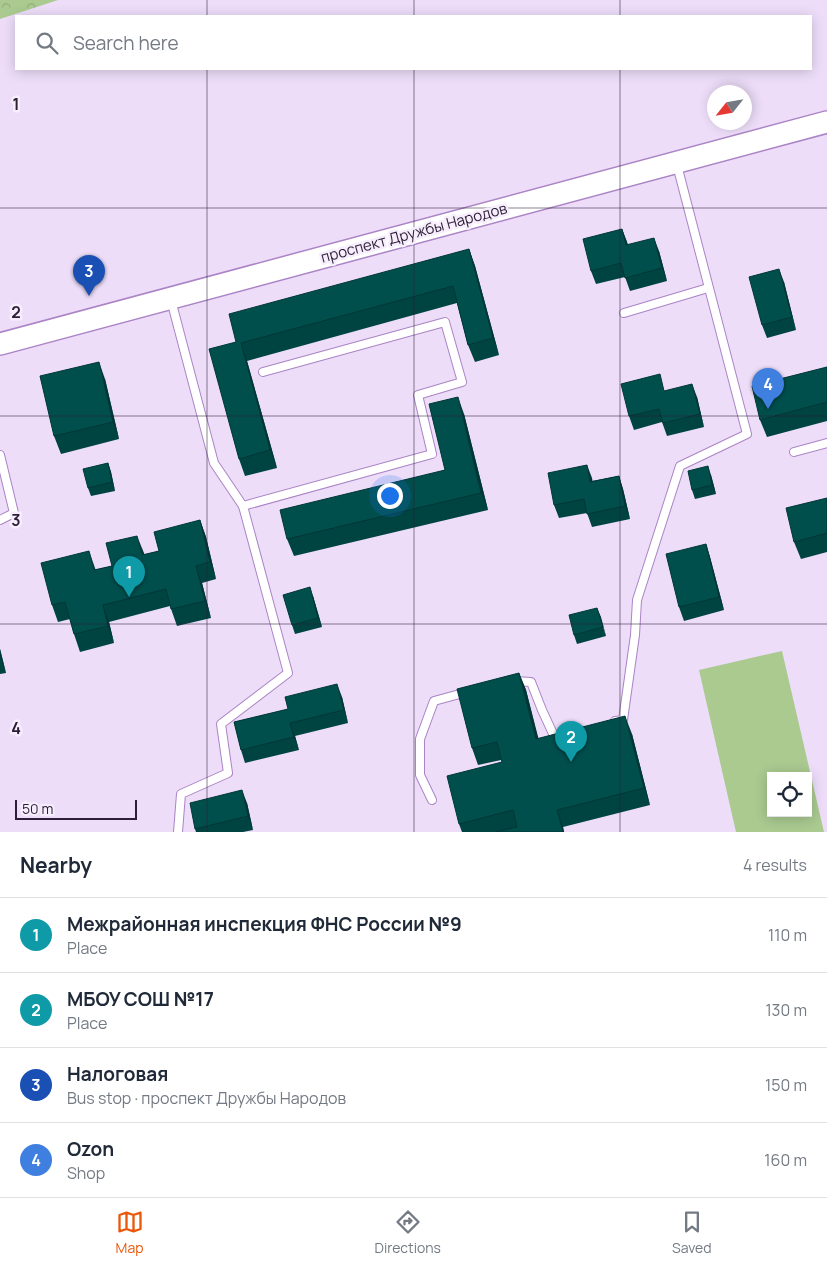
<!DOCTYPE html>
<html lang="en">
<head>
<meta charset="utf-8">
<style>
	:root { --surface:#fff; --page:#f2f2f3; --text:#1f2937; --muted:#747a83; --line:#e0e1e3; --accent:#ea580c }
	body { margin:0; font-family:Manrope,sans-serif; background:var(--page); color:var(--text) }
	.controls { position:absolute; right:15px; bottom:15px; display:grid; overflow:hidden; border-radius:0px; box-shadow:0 2px 12px #0003 }
	.controls button { width:45px; height:45px; display:grid; place-items:center; padding:0; border:0; border-bottom:1px solid var(--line); background:var(--surface); color:var(--text); font:25px sans-serif }
	.compass { position:absolute; left:707px; top:85px; width:45px; height:45px; border-radius:50%; background:var(--surface); box-shadow:0 2px 12px #0003; rotate:239deg }
	.scale { position:absolute; left:15px; bottom:12px; width:122px; box-sizing:border-box; padding-left:5px; border:2px solid #2d1e38; border-top:0; font-size:14px; line-height:18px; white-space:nowrap; color:#2d1e38; -webkit-text-stroke:4px #f6eefc; paint-order:stroke }
	.you { position:absolute; left:389px; top:495px; width:18px; height:18px; margin:-12px; border:4px solid #fff; border-radius:50%; background:#1a73e8; box-shadow:0 0 0 8px #1a73e833 }
	.badge { display:grid; place-items:center; width:32px; height:32px; border-radius:50%; background:var(--accent); color:#fff; font-size:16px; font-weight:700 }
	.pin { position:absolute; translate:-50% -41px; filter:drop-shadow(0 1px 2px #0008) }
	.pin::after { content:''; position:absolute; top:26px; width:18px; height:15px; background:inherit; clip-path:polygon(0 0,100% 0,50% 100%) }
	.list { margin:0; padding:0; list-style:none }
	h2 { display:flex; justify-content:space-between; align-items:center; height:65px; margin:0; padding:0 20px; font-size:21px }
	h2 small { font-size:16px; font-weight:400; color:var(--muted) }
	.list li { display:grid; grid-template-columns:32px 1fr auto; gap:15px; align-items:center; box-sizing:border-box; height:75px; padding:0 20px; border-top:1px solid var(--line) }
	.list b { display:block; font-size:19px; white-space:nowrap }
	.list p { margin:0; font-size:16px; white-space:nowrap; color:var(--muted) }
	.list em { font-size:16px; font-style:normal; color:var(--muted) }
	.icon { flex:none; width:28px; height:28px; fill:none; stroke:currentColor; stroke-width:2; stroke-linecap:round; stroke-linejoin:round }
	.map { position:relative; flex:none; width:827px; height:832px; overflow:hidden }
	.search { position:absolute; background:var(--surface); box-shadow:0 2px 12px #0003; left:15px; right:15px; top:15px; height:55px; display:flex; align-items:center; gap:12px; box-sizing:border-box; padding:0 18px; border-radius:0px; color:var(--muted); font-size:19px }
	.sheet { height:365px; background:var(--surface) }
	nav { display:flex; justify-content:space-around; align-items:center; box-sizing:border-box; height:70px; border-top:1px solid var(--line); background:var(--surface); font-size:14px; color:var(--muted) }
	nav a { display:grid; justify-items:center; gap:2px }
	nav .on { color:var(--accent) }
	.map>svg:first-child { display:block }
</style>
</head>
<body>
<div class="map">
<svg width="827" height="832" viewBox="0 0 827 832">
	<defs>
		<pattern id="forest-crowns" width="20" height="18" patternUnits="userSpaceOnUse" patternTransform="scale(1.25)"><rect width="20" height="18" fill="#aaca90"/><path d="M2 6a3 3 0 1 1 6 0M12 15a3 3 0 1 1 6 0" fill="none" stroke="#93ad7d"/></pattern>
	</defs>
	<rect width="100%" height="100%" fill="#edddf9"/>
	<!-- forest -->
	<path fill="url(#forest-crowns)" d="M0,0H58L0,19Z"/>
	<!-- pitch -->
	<path fill="#aaca90" fill-rule="evenodd" d="M782,651L824,832H736L699,670ZM771,776H808V813H771Z"/>
	<g fill="none" stroke-linecap="round" stroke-linejoin="round">
		<!-- lane casing -->
		<g stroke="#ab84c5" stroke-width="10">
			<g id="lane">
				<path d="M171,300L214,463L243,506L432,454L418,395L462,382L445,322L263,372"/>
				<path d="M624,313L708,288"/>
				<path d="M794,452L827,443"/>
				<path d="M0,455L14,513L0,520"/>
				<path d="M514,681L531,682L542,710L555,738L561,736"/>
				<path d="M615,721L623,720L635,635L637,600L680,466L747,434L677,165"/>
				<path d="M432,800L420,775V739L434,701L467,692"/>
				<path d="M178,832L181,794L228,773L221,724L288,673L243,506"/>
			</g>
		</g>
		<!-- secondary casing -->
		<g stroke="#ab84c5" stroke-width="24">
			<path id="secondary" d="M0,344L827,122"/>
		</g>
		<!-- lane -->
		<use href="#lane" stroke="#fff" stroke-width="8"/>
		<!-- secondary -->
		<use href="#secondary" stroke="#fff" stroke-width="21"/>
	</g>
	<!-- wall -->
	<g fill="#004442">
		<path d="M622,229L628,245L659,251L667,281L630,291L625,277L596,284L591,271Z"/>
		<path d="M469,249L475,266L499,355L475,362L468,345L457,303L247,361L277,468L245,476L239,459L236,342Z"/>
		<path d="M784,282L796,330L767,338L762,325Z"/>
		<path d="M827,367V421L767,437L760,420Z"/>
		<path d="M105,379L119,439L61,454L54,436Z"/>
		<path d="M665,391L697,397L704,427L667,436L662,422L634,430L629,416Z"/>
		<path d="M464,414L488,510L294,556L287,539L445,470Z"/>
		<path d="M108,463L111,472L115,491L91,496L88,488Z"/>
		<path d="M711,475L716,494L695,499L692,490Z"/>
		<path d="M619,476L623,489L630,519L592,527L587,513L559,518L554,505L592,478V481Z"/>
		<path d="M827,498V552L801,559L794,542Z"/>
		<path d="M200,520L206,537L216,579L202,583L211,618L177,626L170,606L109,622L114,643L80,652L74,634L70,619L58,622L52,605L95,570L112,566L144,555L159,551Z"/>
		<path d="M706,544L710,557L724,610L684,621L679,607Z"/>
		<path d="M313,596L322,627L295,634L292,625Z"/>
		<path d="M597,608L606,636L577,644L574,635Z"/>
		<path d="M0,649L6,673L0,674Z"/>
		<path d="M519,673L526,690L538,739L632,734L650,805L563,827L564,832H462L459,824L502,762L501,760L478,765L472,748Z"/>
		<path d="M342,697L348,723L295,736L299,750L245,763L241,750L234,722Z"/>
		<path d="M247,803L253,830L243,832H196L195,829Z"/>
	</g>
	<!-- shaded-wall -->
	<g fill="#003736">
		<path d="M622,229L627,242L631,258L626,245Z"/>
		<path d="M654,238L659,251L667,281L662,268Z"/>
		<path d="M469,249L475,266L499,355L493,338Z"/>
		<path d="M779,269L784,282L796,330L792,317Z"/>
		<path d="M241,343L247,361L277,468L270,450Z"/>
		<path d="M99,362L105,379L119,439L113,422Z"/>
		<path d="M692,384L697,397L704,427L700,414Z"/>
		<path d="M458,397L464,414L488,510L481,493Z"/>
		<path d="M108,463L111,472L115,491L112,482Z"/>
		<path d="M587,465L592,478L595,495L590,482Z"/>
		<path d="M708,466L711,475L716,494L712,485Z"/>
		<path d="M619,476L623,489L630,519L625,506Z"/>
		<path d="M200,520L206,537L216,579L210,562Z"/>
		<path d="M137,536L144,553L149,572L142,555Z"/>
		<path d="M706,544L710,557L724,610L719,597Z"/>
		<path d="M89,551L95,568L100,587L94,570Z"/>
		<path d="M196,566L202,583L211,618L205,601Z"/>
		<path d="M310,587L313,596L322,627L318,618Z"/>
		<path d="M103,605L109,622L114,643L108,626Z"/>
		<path d="M597,608L601,617L606,636L603,627Z"/>
		<path d="M0,649L6,673L0,655Z"/>
		<path d="M519,673L526,690L543,756L536,739Z"/>
		<path d="M337,684L342,697L348,723L344,710Z"/>
		<path d="M625,716L632,734L650,805L644,788Z"/>
		<path d="M290,723L295,736L299,750L294,737Z"/>
		<path d="M242,790L247,803L253,830L248,816Z"/>
		<path d="M557,810L563,827L564,832H563Z"/>
	</g>
	<!-- building -->
	<g fill="#004f4d" stroke="#003736">
		<path d="M622,229L626,245L654,238L662,268L625,278L621,263L591,271L583,239Z"/>
		<path d="M469,249L493,338L468,345L453,286L241,343L270,450L239,459L209,349L236,342L229,314Z"/>
		<path d="M779,269L792,317L762,325L749,277Z"/>
		<path d="M99,362L113,422L54,436L40,376Z"/>
		<path d="M827,367V402L760,420L752,386Z"/>
		<path d="M660,374L664,391L692,384L700,414L663,423L659,409L629,416L621,384Z"/>
		<path d="M458,397L481,493L287,539L280,510L445,470L429,404Z"/>
		<path d="M108,463L112,482L88,488L83,469Z"/>
		<path d="M587,465L590,482L619,476L625,506L587,514L584,499L554,505L548,473Z"/>
		<path d="M708,466L712,485L692,490L688,471Z"/>
		<path d="M827,498V533L794,542L786,508Z"/>
		<path d="M200,520L210,562L196,566L205,601L171,609L166,589L103,605L108,626L74,634L65,602L52,605L41,563L89,551L94,570L112,566L106,543L137,536L142,555L159,551L154,532Z"/>
		<path d="M706,544L719,597L679,607L666,554Z"/>
		<path d="M310,587L318,618L292,625L283,595Z"/>
		<path d="M597,608L603,627L574,635L569,615Z"/>
		<path d="M519,673L536,739L625,716L644,788L557,810L563,832H496L517,827L513,810L459,824L447,776L502,762L497,742L472,748L457,689Z"/>
		<path d="M337,684L344,710L290,723L294,737L241,750L234,722L288,709L285,697Z"/>
		<path d="M242,790L248,816L195,829L190,803Z"/>
	</g>
	<!-- grid -->
	<path fill="none" stroke="#2d1e38" stroke-width="1" stroke-opacity="0.55" d="M207,0V16M414,0V16M620,0V16M207,69V832M414,69V832M620,69V832M0,208H827M0,416H827M0,624H827"/>
	<g text-anchor="middle" stroke-width="5" stroke-linejoin="round" paint-order="stroke">
		<!-- street labels -->
		<g font-size="15" fill="#2d1e38" stroke="#f6eefc">
			<text transform="translate(414 233) rotate(-15)" y="5">проспект Дружбы Народов</text>
		</g>
	</g>
	<g font-size="16" text-anchor="middle" font-weight="bold" fill="#2d1e38" stroke="#f6eefc" stroke-width="5" stroke-linejoin="round" paint-order="stroke">
		<text x="16" y="110">1</text>
		<text x="16" y="318">2</text>
		<text x="16" y="526">3</text>
		<text x="16" y="734">4</text>
	</g>
</svg>
<div class="controls">
<button><svg class="icon" aria-label="locate" viewBox="0 0 24 24"><circle cx="12" cy="12" r="6"/><path d="M12 2v4M12 18v4M2 12h4M18 12h4"/></svg></button>
</div>
<svg class="compass" viewBox="-18 -18 36 36"><path d="M0-13l5 13h-10z" fill="#e53935"/><path d="M0 13l5-13h-10z" fill="#747a83"/></svg>
<div class="scale">50 m</div>
<div class="you"></div>
<div class="pin badge" style="left:129px;top:597px;background:#0f9aa8">1</div>
<div class="pin badge" style="left:571px;top:762px;background:#0f9aa8">2</div>
<div class="pin badge" style="left:89px;top:296px;background:#1a4fb4">3</div>
<div class="pin badge" style="left:768px;top:409px;background:#3f7fe0">4</div>
<div class="search"><svg class="icon" aria-label="search" viewBox="0 0 24 24"><circle cx="10" cy="10" r="6"/><path d="M15 15l6 6"/></svg>Search here</div>
</div>
<section class="sheet">
<h2>Nearby<small>4 results</small></h2>
<ul class="list">
<li><span class="badge" style="background:#0f9aa8">1</span><div><b>Межрайонная инспекция ФНС России №9</b><p>Place</p></div><em>110 m</em></li>
<li><span class="badge" style="background:#0f9aa8">2</span><div><b>МБОУ СОШ №17</b><p>Place</p></div><em>130 m</em></li>
<li><span class="badge" style="background:#1a4fb4">3</span><div><b>Налоговая</b><p>Bus stop · проспект Дружбы Народов</p></div><em>150 m</em></li>
<li><span class="badge" style="background:#3f7fe0">4</span><div><b>Ozon</b><p>Shop</p></div><em>160 m</em></li>
</ul>
</section>
<nav>
<a class="on"><svg class="icon" aria-label="map" viewBox="0 0 24 24"><path d="M3 6l6-2 6 2 6-2v14l-6 2-6-2-6 2zM9 4v14M15 6v14"/></svg>Map</a>
<a><svg class="icon" aria-label="directions" viewBox="0 0 24 24"><path d="M12 3l9 9-9 9-9-9zM9 14v-3h6M13 9l2 2-2 2"/></svg>Directions</a>
<a><svg class="icon" aria-label="saved" viewBox="0 0 24 24"><path d="M7 4h10v16l-5-4-5 4z"/></svg>Saved</a>
</nav>
</body>
</html>
